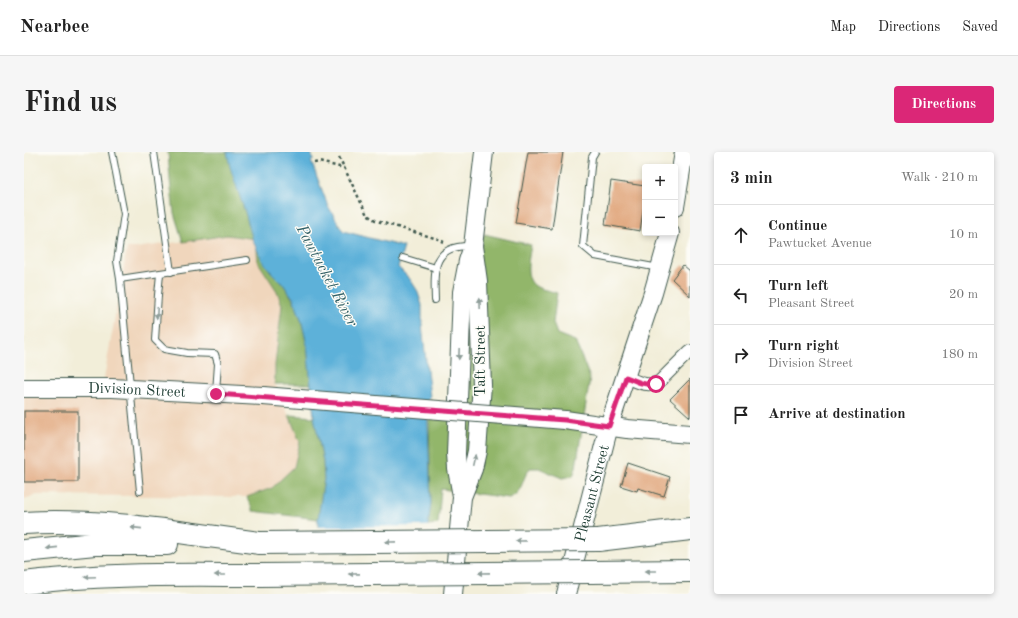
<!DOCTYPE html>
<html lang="en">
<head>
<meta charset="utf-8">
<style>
	:root { --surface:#fff; --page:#f6f6f6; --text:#222; --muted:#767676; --line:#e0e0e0; --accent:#db2777 }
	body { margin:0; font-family:"Old Standard TT",serif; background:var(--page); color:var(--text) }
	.controls { position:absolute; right:12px; top:12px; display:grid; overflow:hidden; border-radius:4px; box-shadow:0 2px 6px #0003 }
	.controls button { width:36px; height:36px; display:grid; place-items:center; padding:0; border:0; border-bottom:1px solid var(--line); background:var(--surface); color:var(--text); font:20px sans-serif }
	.stop { position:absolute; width:12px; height:12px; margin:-9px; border:3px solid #db2777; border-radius:50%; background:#fff }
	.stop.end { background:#db2777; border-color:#fff; box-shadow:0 1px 4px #0008 }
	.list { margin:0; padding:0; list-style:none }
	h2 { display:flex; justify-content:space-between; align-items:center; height:52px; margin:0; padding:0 16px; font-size:17px }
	h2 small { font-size:13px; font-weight:400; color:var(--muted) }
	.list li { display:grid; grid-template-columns:26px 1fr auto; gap:12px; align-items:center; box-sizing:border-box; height:60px; padding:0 16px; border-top:1px solid var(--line) }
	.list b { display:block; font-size:15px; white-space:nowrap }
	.list p { margin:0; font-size:13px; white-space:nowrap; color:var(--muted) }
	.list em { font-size:13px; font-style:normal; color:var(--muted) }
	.icon { flex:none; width:22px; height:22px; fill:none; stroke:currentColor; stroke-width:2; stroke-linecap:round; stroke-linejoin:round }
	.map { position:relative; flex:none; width:666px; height:442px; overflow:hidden; border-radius:4px }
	header { display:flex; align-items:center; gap:24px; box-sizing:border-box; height:56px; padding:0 20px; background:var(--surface); border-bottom:1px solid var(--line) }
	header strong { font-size:19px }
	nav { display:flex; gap:22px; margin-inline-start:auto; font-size:14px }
	.intro { display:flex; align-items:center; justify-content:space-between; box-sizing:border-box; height:96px; padding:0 24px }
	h1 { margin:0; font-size:28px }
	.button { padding:10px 18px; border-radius:4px; background:var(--accent); color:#fff; font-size:14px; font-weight:700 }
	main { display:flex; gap:24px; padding:0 24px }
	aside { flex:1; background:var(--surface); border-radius:4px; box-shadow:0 2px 6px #0003 }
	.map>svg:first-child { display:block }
</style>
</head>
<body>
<header>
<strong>Nearbee</strong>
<nav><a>Map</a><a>Directions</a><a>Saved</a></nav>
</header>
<div class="intro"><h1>Find us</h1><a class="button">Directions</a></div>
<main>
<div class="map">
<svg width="666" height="442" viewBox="0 0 666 442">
	<rect width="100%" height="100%" fill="#fdfcf7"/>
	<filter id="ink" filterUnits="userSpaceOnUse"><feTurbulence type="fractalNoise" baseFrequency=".025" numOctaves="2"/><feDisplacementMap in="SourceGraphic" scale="8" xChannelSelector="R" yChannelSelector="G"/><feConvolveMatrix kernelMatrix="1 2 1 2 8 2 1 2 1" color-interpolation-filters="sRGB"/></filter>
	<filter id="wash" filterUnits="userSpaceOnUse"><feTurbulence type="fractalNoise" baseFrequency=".012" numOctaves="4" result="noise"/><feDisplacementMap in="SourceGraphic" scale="16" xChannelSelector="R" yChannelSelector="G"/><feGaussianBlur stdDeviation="0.9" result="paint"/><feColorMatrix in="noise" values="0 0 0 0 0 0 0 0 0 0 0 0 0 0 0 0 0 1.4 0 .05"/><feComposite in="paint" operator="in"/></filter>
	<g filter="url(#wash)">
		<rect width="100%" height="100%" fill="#f2eed9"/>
		<!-- built -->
		<path fill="#f0d6bc" d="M203,83L232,87L234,110L253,139L258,153L251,213V232L276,290L270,315L248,336L223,345L13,343L0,347V238H78L103,96H112Z"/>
		<!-- forest -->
		<g fill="#92b66b" stroke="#587a50">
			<path d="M144,0H221L259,132C282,164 283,195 287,232H251V213L258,153L253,139L234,110L232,87L203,83L159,90L150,61L146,28Z"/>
			<path d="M460,82L507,93C505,107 498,129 515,136C520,138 527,139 533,141L529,171L533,182L551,189L566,226L552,315L549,324L538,326L515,316H506C497,327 500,340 485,346L417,337L414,372L404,373L407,351L405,263L426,254L451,121Z"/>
			<path d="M265,263L290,265L299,309L300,327L294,367L229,359L223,345L248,336L270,315L276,290Z"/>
		</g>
		<!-- water -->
		<path fill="#5db1d9" stroke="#3e7786" d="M203,0H287L289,8L287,9L304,54L319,79L380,95L374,115L386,127L393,138L398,153V173L406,245L403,250L407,351L395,442L294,385V367L300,327L299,309L290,265L283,193L277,167L269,146L259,132L247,120L238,108L229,89L221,60L206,15Z"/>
		<!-- pier -->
		<path fill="#f2eed9" d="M406,374L397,442H287L292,404V375Z"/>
		<g id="blocks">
			<!-- building -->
			<g fill="#e0a479">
				<path d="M504,0H539L528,77L492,71Z"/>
				<path d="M587,29L621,34V46L616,79L581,73Z"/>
				<path d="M659,113L666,119V144L648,127Z"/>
				<path d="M666,227V265L646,247Z"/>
				<rect x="0" y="259" width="54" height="71"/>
				<path d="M604,311L646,325L640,344L614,336L613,339L597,334Z"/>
			</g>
		</g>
	</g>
	<g filter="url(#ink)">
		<use href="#blocks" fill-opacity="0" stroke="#3f584d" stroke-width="1"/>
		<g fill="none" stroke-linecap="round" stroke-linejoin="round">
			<!-- lane casing -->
			<g stroke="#3f584d" stroke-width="8">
				<g id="lane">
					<path d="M88,0L100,62L93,109L96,127L116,339"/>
					<path d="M130,0L147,120"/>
					<path d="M571,0L568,5L559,94L571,104L635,116"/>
					<path d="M379,106L412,116"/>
					<path d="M136,122L134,143L131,188L140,197L163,201L191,202L194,212L192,240"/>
					<path d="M96,127L223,108"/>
					<path d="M411,148C410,118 408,93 447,94"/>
				</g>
			</g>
			<!-- street casing -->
			<g stroke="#3f584d" stroke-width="14">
				<path id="street" d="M602,225C614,230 624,236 636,229L666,199"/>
			</g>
			<!-- secondary casing -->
			<g stroke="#3f584d" stroke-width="20">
				<g id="secondary">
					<path d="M651,55L660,0"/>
					<path id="s1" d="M0,236H88L239,244"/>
					<path d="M541,268L603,277L666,282"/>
					<path d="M438,344L433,317L432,302L438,140L444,109L449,94L460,0"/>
					<path d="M429,442L438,345L449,317L453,299L458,233L454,129L449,94"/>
					<path id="s2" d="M542,442L585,274L629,141L646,81"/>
				</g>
			</g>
			<!-- highway casing -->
			<g stroke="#3f584d" stroke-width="24">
				<g id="highway">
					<path d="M0,371C76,366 159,381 235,391"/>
					<path d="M574,388L666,377"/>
					<path d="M0,399L71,392H143"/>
					<path d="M566,420L666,419"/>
					<path d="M0,431C78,421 156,423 235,423"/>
				</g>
			</g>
			<!-- path -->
			<g stroke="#3f584d" stroke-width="2.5" stroke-dasharray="3 3" stroke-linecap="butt">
				<path d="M315,5L343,63L353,69L414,87L420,90"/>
				<path d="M290,11L295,10L320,16"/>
			</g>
			<!-- lane -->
			<use href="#lane" stroke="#fff" stroke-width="6"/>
			<!-- street -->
			<use href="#street" stroke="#fff" stroke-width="12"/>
			<!-- secondary -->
			<use href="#secondary" stroke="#fff" stroke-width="18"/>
			<!-- highway -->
			<use href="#highway" stroke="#fff" stroke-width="22"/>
			<!-- secondary-bridge casing -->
			<g stroke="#3f584d" stroke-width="20" stroke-linecap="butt">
				<path id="secondary-bridge" d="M239,244L541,268"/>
			</g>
			<!-- highway-bridge casing -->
			<g stroke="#3f584d" stroke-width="24" stroke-linecap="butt">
				<g id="highway-bridge">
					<path d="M235,391L574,388"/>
					<path d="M235,423L566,420"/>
				</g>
			</g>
			<!-- secondary-bridge -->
			<use href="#secondary-bridge" stroke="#fff" stroke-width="18"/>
			<!-- highway-bridge -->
			<use href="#highway-bridge" stroke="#fff" stroke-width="22"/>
		</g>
		<!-- one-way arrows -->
		<defs><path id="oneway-solid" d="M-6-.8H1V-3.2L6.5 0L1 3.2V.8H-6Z"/></defs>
		<g fill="#8f9e9a">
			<use href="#oneway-solid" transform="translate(456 151) rotate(-92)"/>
			<use href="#oneway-solid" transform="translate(133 161) rotate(93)"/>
			<use href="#oneway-solid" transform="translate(435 202) rotate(92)"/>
			<use href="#oneway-solid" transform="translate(450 308) rotate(-77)"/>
			<use href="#oneway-solid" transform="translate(112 376) rotate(-174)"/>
			<use href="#oneway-solid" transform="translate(497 389) rotate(179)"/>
			<use href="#oneway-solid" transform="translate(367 390) rotate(179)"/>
			<use href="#oneway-solid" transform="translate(28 396) rotate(174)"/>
			<use href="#oneway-solid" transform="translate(627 419) rotate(180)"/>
			<use href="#oneway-solid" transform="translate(460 421) rotate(179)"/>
			<use href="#oneway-solid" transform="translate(330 422) rotate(179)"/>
			<use href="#oneway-solid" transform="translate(196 423) rotate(180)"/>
			<use href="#oneway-solid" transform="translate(66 425) rotate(177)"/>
		</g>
	</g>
	<g fill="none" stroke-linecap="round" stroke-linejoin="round" filter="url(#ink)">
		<!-- route -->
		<path stroke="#db2777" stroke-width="5" d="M192,242L541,268L585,274L602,225C612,229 621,234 632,232"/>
	</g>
	<g text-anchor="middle" stroke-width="3" stroke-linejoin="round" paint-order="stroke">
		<!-- street labels -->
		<g font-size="15" fill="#1f3d34" stroke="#fdfcf7">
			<text transform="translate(456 209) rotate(-90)" y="5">Taft Street</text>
			<text dy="5" stroke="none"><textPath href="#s1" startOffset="113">Division Street</textPath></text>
			<text dy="5" stroke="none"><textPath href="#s2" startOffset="104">Pleasant Street</textPath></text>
		</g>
		<!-- water labels -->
		<g font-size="16" font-style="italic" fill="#326066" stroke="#fdfcf7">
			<text transform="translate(304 123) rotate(62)" y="6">Pawtucket River</text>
		</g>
	</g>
</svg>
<div class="controls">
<button>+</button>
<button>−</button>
</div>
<div class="stop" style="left:632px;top:232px"></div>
<div class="stop end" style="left:192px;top:242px"></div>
</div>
<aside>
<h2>3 min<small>Walk · 210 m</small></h2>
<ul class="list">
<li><svg class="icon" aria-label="ahead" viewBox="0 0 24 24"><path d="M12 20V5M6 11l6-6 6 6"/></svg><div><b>Continue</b><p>Pawtucket Avenue</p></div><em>10 m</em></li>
<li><svg class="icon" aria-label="left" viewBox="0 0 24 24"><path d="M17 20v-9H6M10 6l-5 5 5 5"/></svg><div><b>Turn left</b><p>Pleasant Street</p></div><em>20 m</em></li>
<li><svg class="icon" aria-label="right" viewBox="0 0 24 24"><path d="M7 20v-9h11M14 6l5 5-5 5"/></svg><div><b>Turn right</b><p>Division Street</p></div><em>180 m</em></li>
<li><svg class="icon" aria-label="arrive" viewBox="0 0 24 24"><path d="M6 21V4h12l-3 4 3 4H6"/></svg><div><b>Arrive at destination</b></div></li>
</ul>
</aside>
</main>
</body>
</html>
